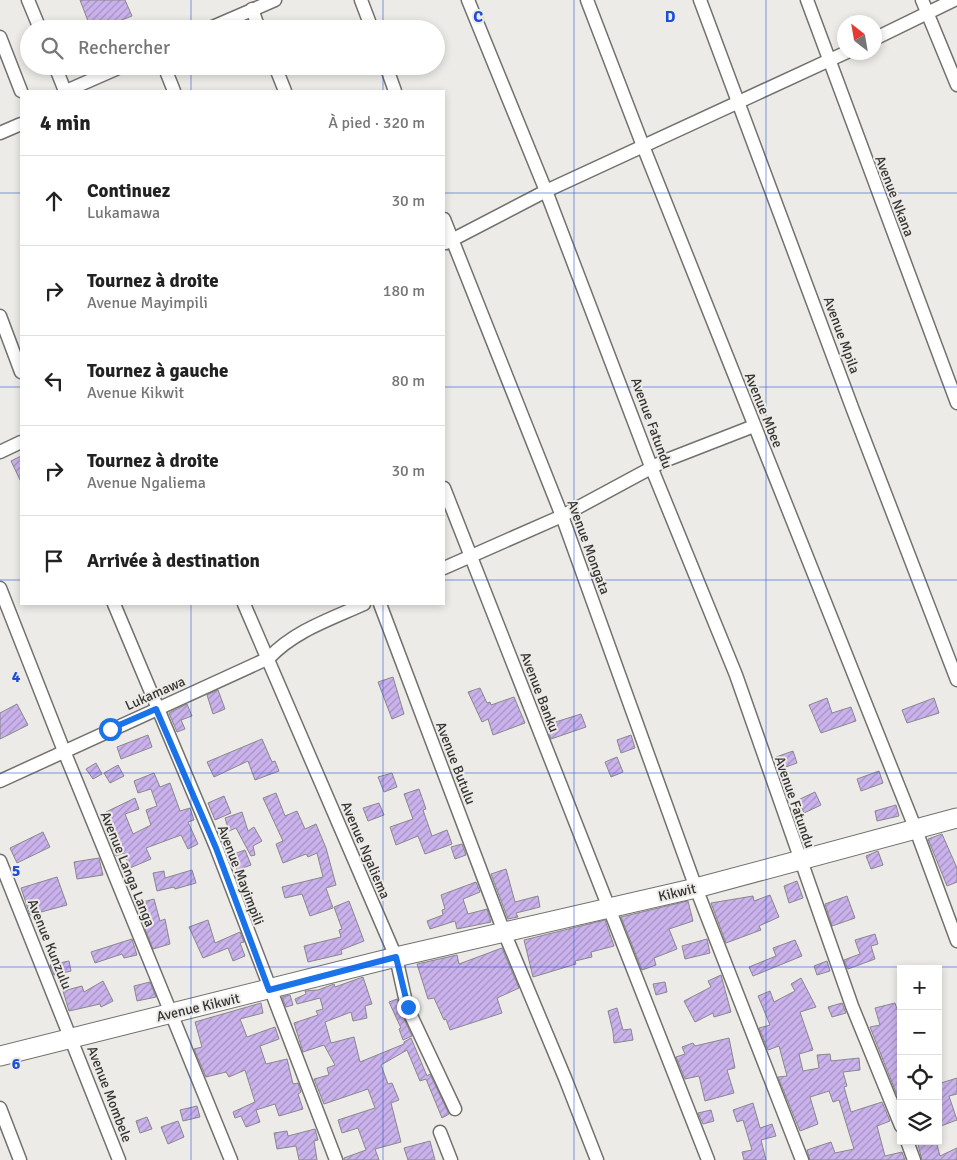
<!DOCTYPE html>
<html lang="fr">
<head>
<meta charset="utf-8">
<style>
	:root { --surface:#fff; --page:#f2f2f2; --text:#222; --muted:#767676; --line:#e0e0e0 }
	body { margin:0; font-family:Signika,sans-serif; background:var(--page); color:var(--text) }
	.controls { position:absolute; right:15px; bottom:15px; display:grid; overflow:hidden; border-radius:0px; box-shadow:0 2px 8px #0003 }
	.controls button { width:45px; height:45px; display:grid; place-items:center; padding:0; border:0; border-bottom:1px solid var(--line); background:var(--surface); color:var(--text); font:25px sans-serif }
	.compass { position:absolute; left:837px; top:15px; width:45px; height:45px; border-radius:50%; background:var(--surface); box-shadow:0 2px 8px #0003; rotate:329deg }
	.stop { position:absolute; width:15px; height:15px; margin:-11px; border:4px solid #1a73e8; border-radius:50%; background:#fff }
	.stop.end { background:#1a73e8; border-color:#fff; box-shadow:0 1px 5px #0008 }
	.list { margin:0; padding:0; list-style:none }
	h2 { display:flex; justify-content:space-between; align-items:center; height:65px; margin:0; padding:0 20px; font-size:21px }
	h2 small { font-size:16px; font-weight:400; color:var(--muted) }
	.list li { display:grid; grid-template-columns:32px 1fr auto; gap:15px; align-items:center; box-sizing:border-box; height:90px; padding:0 20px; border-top:1px solid var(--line) }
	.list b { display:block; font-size:19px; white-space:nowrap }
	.list p { margin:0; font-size:16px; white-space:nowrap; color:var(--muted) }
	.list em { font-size:16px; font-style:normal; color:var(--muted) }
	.icon { flex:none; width:28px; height:28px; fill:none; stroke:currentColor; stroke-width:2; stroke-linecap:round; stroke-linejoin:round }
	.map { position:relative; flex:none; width:957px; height:1160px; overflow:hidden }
	.search { position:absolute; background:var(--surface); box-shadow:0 2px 8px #0003; left:20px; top:20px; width:425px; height:55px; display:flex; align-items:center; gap:12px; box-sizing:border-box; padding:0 18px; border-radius:28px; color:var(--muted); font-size:19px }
	.panel { position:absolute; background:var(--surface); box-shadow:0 2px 8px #0003; left:20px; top:90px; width:425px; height:515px; border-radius:0px }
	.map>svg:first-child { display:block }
</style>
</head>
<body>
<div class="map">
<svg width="957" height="1160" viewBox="0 0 957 1160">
	<defs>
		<pattern id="building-hatch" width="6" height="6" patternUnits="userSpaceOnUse" patternTransform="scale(1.25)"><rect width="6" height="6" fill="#cab2ec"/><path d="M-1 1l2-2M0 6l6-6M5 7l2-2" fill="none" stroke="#a592c0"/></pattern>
	</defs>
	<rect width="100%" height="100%" fill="#ecebe7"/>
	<!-- building -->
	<g fill="url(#building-hatch)" stroke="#89888b">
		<path d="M80,0H125L132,16L99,29H91Z"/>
		<path d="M21,456V482L11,461Z"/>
		<path d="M393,677L404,714L392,719L378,682Z"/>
		<path d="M480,688L487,703L490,702L491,705L514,697L525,723L493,735L488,719L482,722L468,692Z"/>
		<path d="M218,690L225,709L213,714L207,695Z"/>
		<path d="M827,698L832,713L851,707L856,721L821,733L809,705Z"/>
		<path d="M934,698L939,713L907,723L902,710Z"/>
		<path d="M17,704L28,725L0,739V713Z"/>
		<path d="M187,704L192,716L181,720L185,729L177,732L169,713Z"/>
		<path d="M581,714L586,727L551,739L546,725Z"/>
		<path d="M148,735L152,747L121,759L117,747Z"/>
		<path d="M631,735L635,748L621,753L617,740Z"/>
		<path d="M262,739L272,762L275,761L279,771L255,780L248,761L214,777L207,762Z"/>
		<path d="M793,751L797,763L780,769L776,757Z"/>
		<path d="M617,757L623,772L611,777L605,762Z"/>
		<path d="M96,763L102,774L93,779L86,769Z"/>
		<path d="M118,765L124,776L110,783L104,773Z"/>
		<path d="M879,771L883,783L861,791L857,779Z"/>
		<path d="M154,773L160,787L170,783L180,811L190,808L194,820L188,822L198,844L188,849L181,835L146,848L151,859L130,868L124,853L116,856L106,830L112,827L106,812L135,798L139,809L125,814L133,834L151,825L146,810L157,806L151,789L138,793L134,781Z"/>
		<path d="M392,773L397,787L384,792L378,777Z"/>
		<path d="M419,789L426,809L423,810L432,836L447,830L452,844L425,854L418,836L396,845L390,827L413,819L404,794Z"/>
		<path d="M815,792L821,805L804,813L798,800Z"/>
		<path d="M276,793L285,816L297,811L305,829L316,824L326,848L336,885L326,888L333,908L310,916L302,894L285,898L282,887L323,877L317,853L308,857L306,854L283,863L276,844L283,841L263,798Z"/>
		<path d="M224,796L231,813L215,820L208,803Z"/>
		<path d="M379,803L384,815L368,821L363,808Z"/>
		<path d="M896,805L899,816L877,821L875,811Z"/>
		<path d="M242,812L248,831L254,827L262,841L253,846L255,855L251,856L236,828L229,831L225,818Z"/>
		<path d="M43,832L50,847L17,863L10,848Z"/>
		<path d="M942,834L957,868V882L947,886L928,839Z"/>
		<path d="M462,844L466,855L455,859L451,847Z"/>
		<path d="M245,850L251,865L237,870L231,855Z"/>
		<path d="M878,851L883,865L871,869L866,856Z"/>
		<path d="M99,858L103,875L77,879L74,862Z"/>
		<path d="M506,869L515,902L538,896L540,907L516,913L518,917L508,919L491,874Z"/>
		<path d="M192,870L196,883L175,889L174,887L157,891L153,873L164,871L165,878Z"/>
		<path d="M57,877L67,905L30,915L21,888Z"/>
		<path d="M797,881L803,898L789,903L784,886Z"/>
		<path d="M476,882L480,892L463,899L468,914L487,909L491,922L457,929L455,921L430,929L427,921L443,915L442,910L445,909L441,895Z"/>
		<path d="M770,895L779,917L759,926L761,930L726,943L711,903L753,896L754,901Z"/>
		<path d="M847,896L855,918L832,926L825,904Z"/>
		<path d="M154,899L160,921L165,919L170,944L153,949L135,904Z"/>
		<path d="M349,901L364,941L341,950L342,954L308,962L304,946L341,937L339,930L342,929L334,907Z"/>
		<path d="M688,901L693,921L669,929L677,949L654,958L656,965L642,970L621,917Z"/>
		<path d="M208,920L215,943L240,932L244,942L240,943L245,956L233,961L228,948L203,958L189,927Z"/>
		<path d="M605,920L614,946L591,952L592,957L575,961L576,964L533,977L524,940Z"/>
		<path d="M875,934L878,944L871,946L875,959L848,969L844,960L860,954L855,940Z"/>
		<path d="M132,939L137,955L124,958L122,954L95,963L91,952Z"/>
		<path d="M707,939L710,953L685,959L682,946Z"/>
		<path d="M795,940L802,956L753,976L749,967L776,956L773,948Z"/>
		<path d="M502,948L519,988L497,998L502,1013L450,1030L446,1019L444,1020L434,998L428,999L417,964L457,955L459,964Z"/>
		<path d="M69,961L71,971L54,975L50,965Z"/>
		<path d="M827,961L830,971L817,975L814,966Z"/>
		<path d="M721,975L731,1012L714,1017L713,1013L695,1022L684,1001L711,987L708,981Z"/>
		<path d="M363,977L372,1004L365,1006L367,1018L353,1021L351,1012L325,1022L331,1043L354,1037L360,1062L404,1044V1042L411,1038L427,1076L430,1074L449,1114L442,1118L426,1079L420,1081L407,1050L381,1065L388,1084L392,1083L399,1100L391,1103L401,1142L375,1149L379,1160H344V1158L366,1150L358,1128L342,1133L338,1120L375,1108L368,1089L324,1104L314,1079L329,1075L327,1068L335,1065L324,1045L303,1052L294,1023L318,1015L316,1011L323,1009L320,998L297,1004L295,999L306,994L305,991L318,990L334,984L335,987Z"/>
		<path d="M801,978L816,1007L800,1012L813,1050L799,1054L803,1071L819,1068L817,1055L830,1054L831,1061L859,1058L860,1070L843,1072L847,1086L844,1087L851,1112L882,1102L890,1121L877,1126L885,1156L902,1152L905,1160H810L807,1150L831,1142L835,1153L854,1149L839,1100L833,1102L829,1091L810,1097L818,1124L800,1131L778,1077L787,1076L779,1046L768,1050L759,1028L770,1025L758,996L770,991L774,1002L795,991L791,984Z"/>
		<path d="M103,981L113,1001L101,1007L100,1004L69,1011L63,991L82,986L84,992Z"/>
		<path d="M150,982L156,997L137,1001L134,986Z"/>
		<path d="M665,982L667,992L656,995L653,984Z"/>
		<path d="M290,995L293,1005L286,1007L282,997Z"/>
		<path d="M397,999L400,1010L412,1036L403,1040L399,1029L401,1028L389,1002Z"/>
		<path d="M261,1003L263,1013L240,1019L247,1037L275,1027L279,1039L260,1046L266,1064L287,1059L293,1084L298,1083L301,1092L298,1094L303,1109L279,1116L275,1104L256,1110L260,1122L246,1127L241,1116L235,1118L233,1112L255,1102L245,1070L229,1077L226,1072L206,1077L194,1049L202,1047L195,1022Z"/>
		<path d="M842,1003L846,1013L832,1017L828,1007Z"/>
		<path d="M895,1003L901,1021L899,1100L870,1027L880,1025L875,1008Z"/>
		<path d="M617,1008L623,1030L631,1029L633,1040L614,1043L613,1032L608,1011Z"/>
		<path d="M729,1038L735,1068L727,1070L734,1093L705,1101L699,1076L685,1079L676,1057L685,1054L682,1047L693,1043L695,1046Z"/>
		<path d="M957,1078V1094L949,1096L957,1120L938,1127V1084Z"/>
		<path d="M753,1103L760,1128L772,1124L776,1136L761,1140L766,1160H744L742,1152L752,1150L743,1120L737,1122L733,1110Z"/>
		<path d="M197,1106L200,1117L183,1121L180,1110Z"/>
		<path d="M711,1110L714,1121L703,1124L698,1113Z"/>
		<path d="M147,1117L152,1129L140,1133L136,1121Z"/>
		<path d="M178,1121L184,1137L168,1144L161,1127Z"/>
		<path d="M315,1129L318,1140L314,1141L317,1160H299L296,1146L277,1149L274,1133L287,1131L288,1136Z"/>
		<path d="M430,1141L435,1160H408L404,1148Z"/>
		<path d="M917,1141H936L940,1156L957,1148V1160H922Z"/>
	</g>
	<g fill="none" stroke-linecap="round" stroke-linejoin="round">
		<!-- street casing -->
		<g stroke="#72716e" stroke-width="15">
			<g id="street">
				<path d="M28,0L40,29"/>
				<path d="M361,0L372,29"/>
				<path d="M468,0L546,191L652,469L736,675L852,1006L901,1126"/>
				<path d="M587,0L643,146L916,830L957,941"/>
				<path d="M700,0L853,410L957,680"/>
				<path d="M807,0L957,403"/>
				<path d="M922,0L957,85"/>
				<path d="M252,9L259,29"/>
				<path d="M208,29L275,0"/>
				<path d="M0,37L21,91"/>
				<path d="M874,39L954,0"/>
				<path d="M55,66L65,91"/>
				<path d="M164,66L174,91"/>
				<path d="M275,66L285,91"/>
				<path d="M386,66L395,91"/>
				<path d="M66,91L123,66"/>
				<path d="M0,133L21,124"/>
				<path d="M444,219L562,516L696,888L802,1160"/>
				<path d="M446,243L546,191L847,52"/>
				<path d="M0,316L21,372"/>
				<path d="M0,452L21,442"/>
				<path d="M444,488L708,1160"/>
				<path d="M444,568L562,516L664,461L754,426"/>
				<path d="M0,588L64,751L231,1160"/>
				<path d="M114,604L216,847L336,1160"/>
				<path d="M244,604L396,957L407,1007L455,1109"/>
				<path d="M380,604L504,932L565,1078L597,1160"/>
				<path d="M0,781L269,658C294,631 331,619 364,604"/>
				<path d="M0,861L119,1160"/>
				<path d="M0,1108L20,1160"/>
				<path d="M440,1132L451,1160"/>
				<path d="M907,1141L914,1160"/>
			</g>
		</g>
		<!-- secondary casing -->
		<g stroke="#72716e" stroke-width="21">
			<path id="secondary" d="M0,1056L396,957L696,888L957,818"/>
		</g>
		<!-- street -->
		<use href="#street" stroke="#fff" stroke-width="12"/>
		<!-- secondary -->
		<use href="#secondary" stroke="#fff" stroke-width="19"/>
	</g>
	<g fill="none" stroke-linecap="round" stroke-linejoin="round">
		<!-- route -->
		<path stroke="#1a73e8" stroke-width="6" d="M110,729L156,709L216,848L269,990L396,957L408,1007"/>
	</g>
	<!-- grid -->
	<path fill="none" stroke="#1d4ed8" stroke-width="1" stroke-opacity="0.55" d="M191,0V29M383,0V29M574,0V1160M766,0V1160M191,66V91M383,66V91M0,193H21M444,193H957M0,387H21M444,387H957M0,580H21M444,580H957M191,604V1160M383,604V1160M0,773H957M0,967H957"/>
	<g text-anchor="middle" stroke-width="4" stroke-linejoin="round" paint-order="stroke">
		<!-- street labels -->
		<g font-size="14" fill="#363534" stroke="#ecebe7">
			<text transform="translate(895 196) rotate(69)" y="5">Avenue Nkana</text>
			<text transform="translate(842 335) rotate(70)" y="5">Avenue Mpila</text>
			<text transform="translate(764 410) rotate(68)" y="5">Avenue Mbee</text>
			<text transform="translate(652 423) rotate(70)" y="5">Avenue Fatundu</text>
			<text transform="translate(589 547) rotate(70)" y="5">Avenue Mongata</text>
			<text transform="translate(540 692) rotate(69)" y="5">Avenue Banku</text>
			<text transform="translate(155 693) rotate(-24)" y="5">Lukamawa</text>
			<text transform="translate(456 763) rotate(69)" y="5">Avenue Butulu</text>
			<text transform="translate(795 802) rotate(71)" y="5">Avenue Fatundu</text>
			<text transform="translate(366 850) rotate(67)" y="5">Avenue Ngaliema</text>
			<text transform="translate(128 869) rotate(68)" y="5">Avenue Langa Langa</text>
			<text transform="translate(241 875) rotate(69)" y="5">Avenue Mayimpili</text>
			<text transform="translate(677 892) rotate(-13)" y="5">Kikwit</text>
			<text transform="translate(50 944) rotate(68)" y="5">Avenue Kunzulu</text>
			<text transform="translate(198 1007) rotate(-13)" y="5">Avenue Kikwit</text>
			<text transform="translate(110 1094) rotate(69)" y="5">Avenue Mombele</text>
		</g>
	</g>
	<g font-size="16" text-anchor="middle" font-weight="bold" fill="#1d4ed8" stroke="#ecebe7" stroke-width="4" stroke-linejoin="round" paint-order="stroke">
		<text x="478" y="22">C</text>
		<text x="670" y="22">D</text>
		<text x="16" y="682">4</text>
		<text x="16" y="876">5</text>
		<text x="16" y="1069">6</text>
	</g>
</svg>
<div class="controls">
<button>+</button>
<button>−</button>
<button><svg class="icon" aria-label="locate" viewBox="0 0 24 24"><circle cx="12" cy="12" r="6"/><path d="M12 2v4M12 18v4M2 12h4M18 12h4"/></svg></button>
<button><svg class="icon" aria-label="layers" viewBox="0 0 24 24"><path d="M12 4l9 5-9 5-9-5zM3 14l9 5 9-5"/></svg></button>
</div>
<svg class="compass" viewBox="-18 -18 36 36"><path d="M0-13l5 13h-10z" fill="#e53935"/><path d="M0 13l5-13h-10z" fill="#767676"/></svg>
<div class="stop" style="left:110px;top:729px"></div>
<div class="stop end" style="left:408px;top:1007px"></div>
<div class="search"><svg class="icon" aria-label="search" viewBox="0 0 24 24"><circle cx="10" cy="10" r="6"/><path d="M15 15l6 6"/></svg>Rechercher</div>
<section class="panel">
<h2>4 min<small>À pied · 320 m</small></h2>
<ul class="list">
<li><svg class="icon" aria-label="ahead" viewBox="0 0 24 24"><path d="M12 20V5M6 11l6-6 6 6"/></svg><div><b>Continuez</b><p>Lukamawa</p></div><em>30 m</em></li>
<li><svg class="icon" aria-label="right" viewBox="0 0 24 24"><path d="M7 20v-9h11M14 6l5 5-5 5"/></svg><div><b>Tournez à droite</b><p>Avenue Mayimpili</p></div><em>180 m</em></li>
<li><svg class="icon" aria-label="left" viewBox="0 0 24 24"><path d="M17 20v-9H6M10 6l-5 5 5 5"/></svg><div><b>Tournez à gauche</b><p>Avenue Kikwit</p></div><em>80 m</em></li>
<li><svg class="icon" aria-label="right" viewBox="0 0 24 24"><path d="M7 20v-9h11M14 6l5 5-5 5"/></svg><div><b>Tournez à droite</b><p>Avenue Ngaliema</p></div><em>30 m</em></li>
<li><svg class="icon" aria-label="arrive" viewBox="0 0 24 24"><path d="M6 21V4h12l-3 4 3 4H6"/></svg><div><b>Arrivée à destination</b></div></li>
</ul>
</section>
</div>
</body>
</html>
